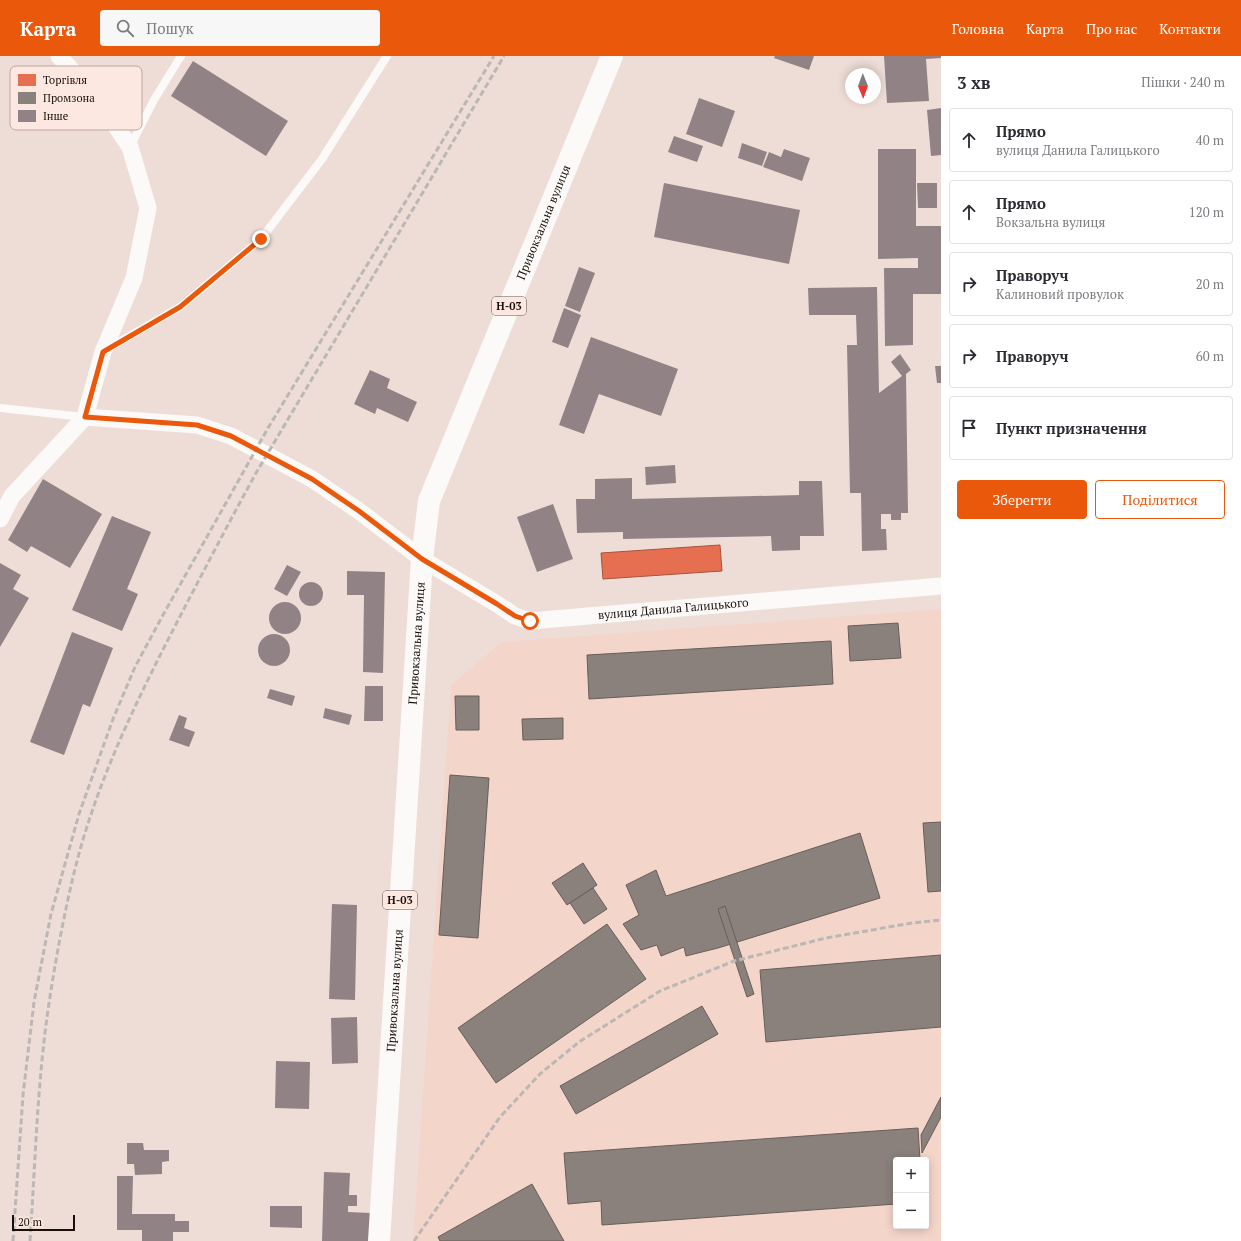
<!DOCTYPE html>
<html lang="uk">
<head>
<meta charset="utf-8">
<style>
	:root { --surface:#fff; --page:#f7f7f7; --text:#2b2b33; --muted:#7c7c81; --line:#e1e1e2; --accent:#ea580c }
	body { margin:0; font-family:"PT Serif",serif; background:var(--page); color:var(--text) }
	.controls { position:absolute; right:12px; bottom:12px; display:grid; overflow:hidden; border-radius:4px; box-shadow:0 2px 10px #0003 }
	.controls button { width:36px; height:36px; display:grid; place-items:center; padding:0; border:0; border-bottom:1px solid var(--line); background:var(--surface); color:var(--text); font:20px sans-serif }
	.compass { position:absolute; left:845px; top:12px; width:36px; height:36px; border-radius:50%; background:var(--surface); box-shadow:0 2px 10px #0003; rotate:179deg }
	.scale { position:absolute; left:12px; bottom:10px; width:63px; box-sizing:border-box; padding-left:4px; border:2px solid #190e0a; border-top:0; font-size:11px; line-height:14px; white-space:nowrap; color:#190e0a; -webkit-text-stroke:3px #fde8e1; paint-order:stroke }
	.stop { position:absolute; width:12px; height:12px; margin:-9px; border:3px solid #ea580c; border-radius:50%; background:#fff }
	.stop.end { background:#ea580c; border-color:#fff; box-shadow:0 1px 4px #0008 }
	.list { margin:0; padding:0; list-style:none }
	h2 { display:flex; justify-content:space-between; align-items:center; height:52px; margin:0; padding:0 16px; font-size:17px }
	h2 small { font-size:13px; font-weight:400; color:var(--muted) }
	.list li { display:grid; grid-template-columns:26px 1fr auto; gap:12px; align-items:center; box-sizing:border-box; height:64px; margin:0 8px 8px; padding:0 8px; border:1px solid var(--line); border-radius:4px }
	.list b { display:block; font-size:15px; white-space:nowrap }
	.list p { margin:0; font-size:13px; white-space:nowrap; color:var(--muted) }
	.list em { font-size:13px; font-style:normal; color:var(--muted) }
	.actions { display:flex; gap:8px; padding:12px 16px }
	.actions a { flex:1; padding:9px 0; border:1px solid var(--accent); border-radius:4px; text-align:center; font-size:14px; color:var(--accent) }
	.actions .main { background:var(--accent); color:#fff }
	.icon { flex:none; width:22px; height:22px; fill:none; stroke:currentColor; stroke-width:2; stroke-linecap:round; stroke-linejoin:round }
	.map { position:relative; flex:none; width:941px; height:1185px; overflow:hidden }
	header { display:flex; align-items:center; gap:24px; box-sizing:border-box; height:56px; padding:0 20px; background:var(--accent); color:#fff }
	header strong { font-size:19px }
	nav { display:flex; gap:22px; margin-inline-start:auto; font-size:14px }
	.search { width:280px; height:36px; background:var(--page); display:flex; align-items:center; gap:10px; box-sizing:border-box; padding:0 14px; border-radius:4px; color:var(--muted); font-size:15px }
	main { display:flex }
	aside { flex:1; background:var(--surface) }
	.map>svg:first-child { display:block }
</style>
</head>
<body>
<header>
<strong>Карта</strong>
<div class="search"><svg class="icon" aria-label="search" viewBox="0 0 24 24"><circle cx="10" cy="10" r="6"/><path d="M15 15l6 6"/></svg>Пошук</div>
<nav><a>Головна</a><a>Карта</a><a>Про нас</a><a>Контакти</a></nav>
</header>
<main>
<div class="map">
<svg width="941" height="1185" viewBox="0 0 941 1185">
	<rect width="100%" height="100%" fill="#eeddd6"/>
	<!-- built -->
	<path fill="#f4d5ca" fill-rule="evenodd" d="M941,553V1185H413L451,629L502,586ZM896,1104H926V1170H896Z"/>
	<!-- shops -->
	<path fill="#e76f51" stroke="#a9523c" d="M720,489L722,515L603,523L601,497Z"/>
	<!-- industry -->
	<g fill="#8a817c" stroke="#685e5a">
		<path d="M898,567L901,602L850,605L848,570Z"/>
		<path d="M831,585L833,628L589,643L587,599Z"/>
		<path d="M455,640H479V674H456Z"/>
		<path d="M563,662V683L523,684L522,663Z"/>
		<path d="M450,719L489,722L478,882L439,879Z"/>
		<path d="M941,766V835L928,836L923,767Z"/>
		<path d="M860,777L880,842L718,892L686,900L684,891L661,900L657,889L641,894L623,868L639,859L626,829L656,814L666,840Z"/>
		<path d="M583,807L597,829L567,849L552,827Z"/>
		<path d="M593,832L607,853L584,868L570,847Z"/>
		<path d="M725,850L754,938L747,941L718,853Z"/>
		<path d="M607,868L646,923L496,1027L458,972Z"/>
		<path d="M941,899V971L766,986L760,914Z"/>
		<path d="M702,950L718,978L576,1058L560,1030Z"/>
		<path d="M941,1041V1061L922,1097L921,1079Z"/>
		<path d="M918,1072L920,1104H896V1148L602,1169L601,1145L568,1148L564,1097Z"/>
		<path d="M532,1128L564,1185H440L438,1181Z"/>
	</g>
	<!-- building -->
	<g fill="#918385">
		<path d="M775,0H814L809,14L774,2Z"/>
		<path d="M884,0H941V2L926,3L929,45L887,47Z"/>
		<path d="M193,5L288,65L266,100L171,40Z"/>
		<path d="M699,42L735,55L722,91L686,78Z"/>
		<path d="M941,52V99L931,100L927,54Z"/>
		<path d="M674,80L703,90L697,106L668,96Z"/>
		<path d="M742,87L767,96L762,110L738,102Z"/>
		<path d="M784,93L810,102L802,125L763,111L769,96L781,101Z"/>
		<path d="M878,93H916V170H941V238H913V289L885,290L884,212H918V202L878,203Z"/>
		<path d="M664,127L800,154L789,208L654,181Z"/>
		<path d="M917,127H937V152H918Z"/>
		<path d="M579,211L595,217L580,256L565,250Z"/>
		<path d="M877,231L879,337L902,320L891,306L900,298L911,314L906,318L908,457H901V464H891V458H881V473H886L887,494L862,495L861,437H850L847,289H857L856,259H809L808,232Z"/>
		<path d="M564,252L581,259L568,292L552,286Z"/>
		<path d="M591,281L678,313L661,360L599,338L584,378L559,369Z"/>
		<path d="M935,310H941V327H937Z"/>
		<path d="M370,314L390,323L387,332L417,346L408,366L377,352L375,358L354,348Z"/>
		<path d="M675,409L676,427L646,429L645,411Z"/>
		<path d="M632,422V443L799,439V425H822L824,480H800V494L772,495L771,480L623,483V476L577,477L576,443H595V423Z"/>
		<path d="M43,423L102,458L70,512L31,490L27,496L8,484Z"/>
		<path d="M553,448L573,503L537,516L517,461Z"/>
		<path d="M112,460L151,476L127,533L138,538L122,575L72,554Z"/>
		<path d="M0,507L21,519L13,533L29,542L0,591Z"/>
		<path d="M287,509L301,516L287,540L274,533Z"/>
		<path d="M347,515L385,516L383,617L363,616L364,539H347Z"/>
		<circle cx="311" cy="538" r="12"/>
		<circle cx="285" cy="562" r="16"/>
		<path d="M72,576L113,592L90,651L83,648L64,699L30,686Z"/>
		<circle cx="274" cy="594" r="16"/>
		<path d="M365,630H383V665H364Z"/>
		<path d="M270,633L295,640L292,650L267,642Z"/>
		<path d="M325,652L352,659L349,669L323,662Z"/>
		<path d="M179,659L187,662L184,672L195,676L189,691L169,684Z"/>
		<path d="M332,848L357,849L355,944L329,943Z"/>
		<path d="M357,961L358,1007L332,1008L331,962Z"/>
		<path d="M276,1005L310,1006L309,1053L275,1052Z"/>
		<path d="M127,1087H143L144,1094H169V1105L162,1106V1118L135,1119L134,1108H127Z"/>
		<path d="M324,1116L350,1117L349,1139H357V1150H348V1156L371,1157L370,1185H322Z"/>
		<path d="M117,1120H133L132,1158H175V1165H189V1176H173V1185H142V1174H117Z"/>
		<path d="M270,1150H302V1172L270,1171Z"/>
	</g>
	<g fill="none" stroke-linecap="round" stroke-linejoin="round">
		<!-- service -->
		<g stroke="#fcfaf9" stroke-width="8">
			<path d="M130,91L154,44L181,0"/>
			<path d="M107,293L180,251L261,183L322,103L387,0"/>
			<path d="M0,352L84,361"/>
		</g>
		<!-- minor -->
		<g stroke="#fcfaf9" stroke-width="17">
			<path d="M59,0L97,42L130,91L148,152L134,222L103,296L85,361"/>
			<path id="s1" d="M0,463L12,440L85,361L197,369L231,380L312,423L359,455L422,503L497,548L515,560L530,565L941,530"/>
		</g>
		<!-- primary -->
		<path stroke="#fcfaf9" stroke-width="22" id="s2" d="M379,1185L422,503L429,445L612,0"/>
		<!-- rail -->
		<g stroke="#bbb7b5" stroke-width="3" stroke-dasharray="6 3" stroke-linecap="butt">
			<path d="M13,1185L23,1039L34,946L51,858L79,758L113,663L135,611L163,559L268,372L494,0"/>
			<path d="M30,1185C35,1111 37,1035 47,961C54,912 63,862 75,813C96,728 134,650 174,572C201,520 228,468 256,417L504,0"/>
			<path d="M414,1185L500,1061L540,1018L579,986L660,935L734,905L826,882L912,867L941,864"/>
		</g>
	</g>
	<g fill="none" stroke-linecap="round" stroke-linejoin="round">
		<!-- route -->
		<path stroke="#ea580c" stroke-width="5" d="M261,183L180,251L103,296L85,361L197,369L231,380L312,423L359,455L422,503L497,548L515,560L530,565"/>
	</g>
	<g text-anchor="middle" stroke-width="4" stroke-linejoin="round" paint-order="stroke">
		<!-- shield labels -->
		<g fill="#fde8e1" stroke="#5d4f4a" stroke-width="1">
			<rect x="492" y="241" width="34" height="18" rx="3"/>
			<rect x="383" y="835" width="34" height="18" rx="3"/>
		</g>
		<g font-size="11" font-weight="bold" fill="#190e0a">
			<text x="509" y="254">Н-03</text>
			<text x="400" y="848">Н-03</text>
		</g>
		<!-- street labels -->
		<g font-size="12" fill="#190e0a" stroke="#fde8e1">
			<text dy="4" stroke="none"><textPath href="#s2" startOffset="1043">Привокзальна вулиця</textPath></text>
			<text dy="4" stroke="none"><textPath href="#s1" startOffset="778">вулиця Данила Галицького</textPath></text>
			<text dy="4" stroke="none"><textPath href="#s2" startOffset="599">Привокзальна вулиця</textPath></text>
			<text dy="4" stroke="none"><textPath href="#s2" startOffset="251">Привокзальна вулиця</textPath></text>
		</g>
	</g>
	<!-- legend -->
	<rect x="10" y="10" width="132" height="64" rx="6" fill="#fde8e1" stroke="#b9a7a0" stroke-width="1"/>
	<rect x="18" y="18" width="18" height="12" fill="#e76f51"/>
	<rect x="18" y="36" width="18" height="12" fill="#8a817c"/>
	<rect x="18" y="54" width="18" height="12" fill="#918385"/>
	<g font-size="11" fill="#190e0a">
		<text x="43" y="28">Торгівля</text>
		<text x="43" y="46">Промзона</text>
		<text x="43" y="64">Інше</text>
	</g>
</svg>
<div class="controls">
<button>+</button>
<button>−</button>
</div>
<svg class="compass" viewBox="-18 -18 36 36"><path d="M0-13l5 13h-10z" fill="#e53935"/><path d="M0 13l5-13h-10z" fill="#7c7c81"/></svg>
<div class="scale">20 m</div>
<div class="stop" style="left:530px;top:565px"></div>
<div class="stop end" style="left:261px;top:183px"></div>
</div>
<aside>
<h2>3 хв<small>Пішки · 240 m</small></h2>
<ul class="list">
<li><svg class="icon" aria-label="ahead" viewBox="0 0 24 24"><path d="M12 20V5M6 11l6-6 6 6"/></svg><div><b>Прямо</b><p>вулиця Данила Галицького</p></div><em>40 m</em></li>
<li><svg class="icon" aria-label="ahead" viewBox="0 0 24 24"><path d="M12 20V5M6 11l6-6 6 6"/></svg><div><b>Прямо</b><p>Вокзальна вулиця</p></div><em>120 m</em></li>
<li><svg class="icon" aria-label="right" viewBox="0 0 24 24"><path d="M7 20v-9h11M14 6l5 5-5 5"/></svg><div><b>Праворуч</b><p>Калиновий провулок</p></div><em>20 m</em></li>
<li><svg class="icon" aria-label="right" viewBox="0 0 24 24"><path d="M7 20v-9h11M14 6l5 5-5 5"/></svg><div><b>Праворуч</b></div><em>60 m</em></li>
<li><svg class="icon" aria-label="arrive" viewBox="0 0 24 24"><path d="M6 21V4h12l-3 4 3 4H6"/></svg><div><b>Пункт призначення</b></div></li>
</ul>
<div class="actions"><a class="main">Зберегти</a><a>Поділитися</a></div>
</aside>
</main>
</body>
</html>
